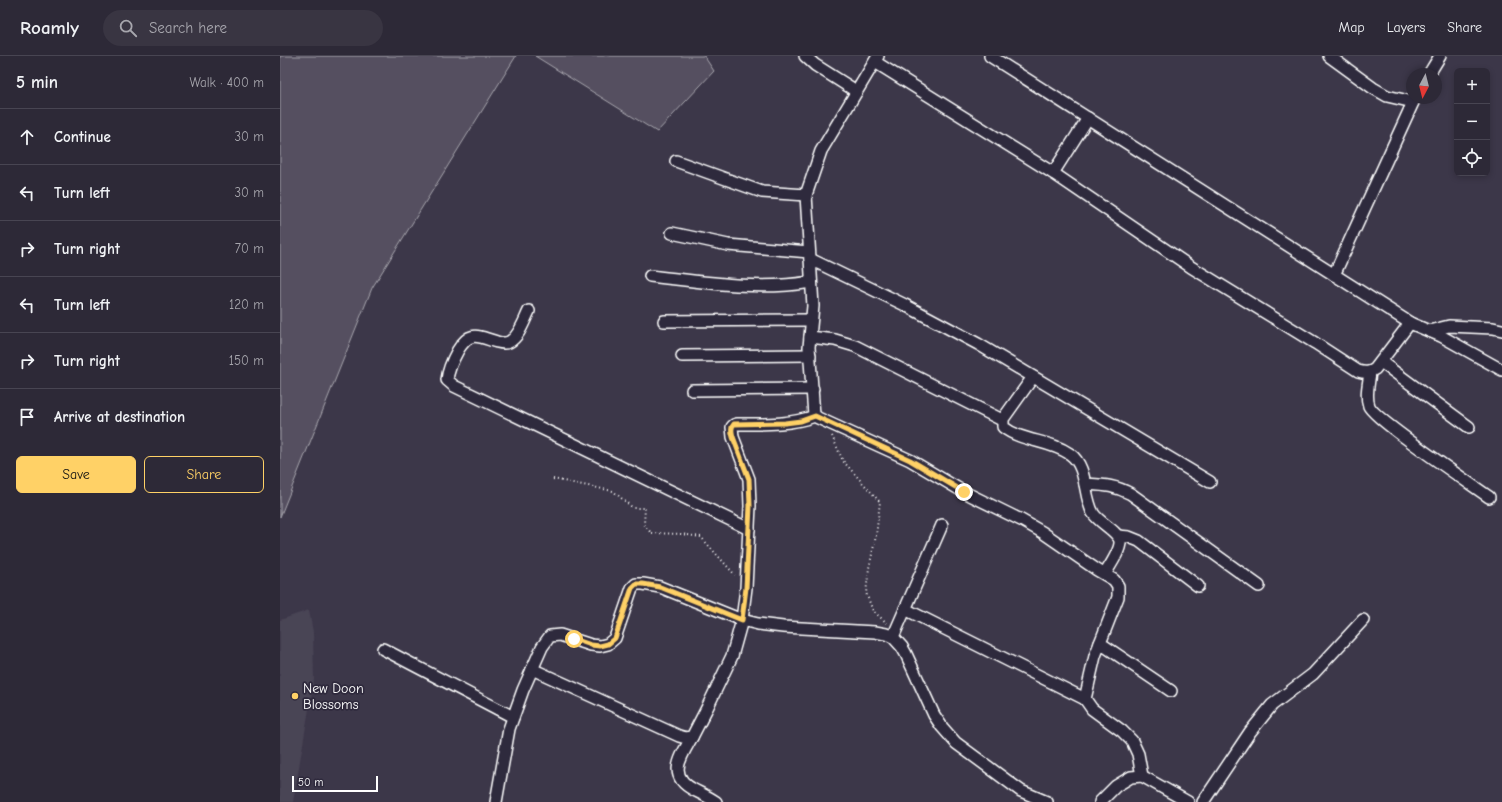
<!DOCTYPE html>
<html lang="en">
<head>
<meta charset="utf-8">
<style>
	:root { --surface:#2d2937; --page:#393542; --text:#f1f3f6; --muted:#a7a6ad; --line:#484552; --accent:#ffd166 }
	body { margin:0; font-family:"Comic Neue",sans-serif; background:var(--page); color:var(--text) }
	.controls { position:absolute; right:12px; top:12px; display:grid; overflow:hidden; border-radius:6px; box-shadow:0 2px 6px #0003 }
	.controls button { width:36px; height:36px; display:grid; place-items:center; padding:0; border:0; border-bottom:1px solid var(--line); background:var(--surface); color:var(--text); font:20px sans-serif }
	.compass { position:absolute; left:1126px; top:12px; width:36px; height:36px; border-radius:50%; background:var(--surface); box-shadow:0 2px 6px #0003; rotate:187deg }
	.scale { position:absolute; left:12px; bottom:10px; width:86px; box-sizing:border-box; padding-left:4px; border:2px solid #fff; border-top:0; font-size:11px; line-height:14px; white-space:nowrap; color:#fff; -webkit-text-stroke:3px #2f2a3d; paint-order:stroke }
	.stop { position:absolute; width:12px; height:12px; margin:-9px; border:3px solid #ffd166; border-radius:50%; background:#fff }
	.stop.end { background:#ffd166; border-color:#fff; box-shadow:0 1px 4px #0008 }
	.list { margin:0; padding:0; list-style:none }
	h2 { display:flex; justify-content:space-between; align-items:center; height:52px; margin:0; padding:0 16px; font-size:17px }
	h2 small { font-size:13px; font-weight:400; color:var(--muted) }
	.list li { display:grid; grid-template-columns:26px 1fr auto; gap:12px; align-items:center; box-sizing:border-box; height:56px; padding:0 16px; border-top:1px solid var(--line) }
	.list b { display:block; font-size:15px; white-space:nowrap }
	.list em { font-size:13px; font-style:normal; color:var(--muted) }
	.actions { display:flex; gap:8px; padding:12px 16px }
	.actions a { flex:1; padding:9px 0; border:1px solid var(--accent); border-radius:6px; text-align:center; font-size:14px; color:var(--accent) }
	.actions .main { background:var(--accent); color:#111 }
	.icon { flex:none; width:22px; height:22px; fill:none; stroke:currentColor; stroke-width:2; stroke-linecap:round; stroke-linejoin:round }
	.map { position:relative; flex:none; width:1222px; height:746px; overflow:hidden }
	header { display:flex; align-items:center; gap:24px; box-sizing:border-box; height:56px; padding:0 20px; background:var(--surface); border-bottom:1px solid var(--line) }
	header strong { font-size:19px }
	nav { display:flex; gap:22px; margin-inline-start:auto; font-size:14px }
	.search { width:280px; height:36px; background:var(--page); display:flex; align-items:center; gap:10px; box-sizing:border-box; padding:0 14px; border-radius:22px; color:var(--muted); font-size:15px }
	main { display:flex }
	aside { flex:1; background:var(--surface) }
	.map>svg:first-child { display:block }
</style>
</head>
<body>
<header>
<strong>Roamly</strong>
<div class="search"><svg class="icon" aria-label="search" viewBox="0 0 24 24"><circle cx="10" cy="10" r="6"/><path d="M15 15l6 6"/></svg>Search here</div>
<nav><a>Map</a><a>Layers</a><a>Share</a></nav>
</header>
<main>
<aside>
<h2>5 min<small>Walk · 400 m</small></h2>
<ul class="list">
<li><svg class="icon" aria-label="ahead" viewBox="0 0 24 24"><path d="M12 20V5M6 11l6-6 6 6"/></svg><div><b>Continue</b></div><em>30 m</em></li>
<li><svg class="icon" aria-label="left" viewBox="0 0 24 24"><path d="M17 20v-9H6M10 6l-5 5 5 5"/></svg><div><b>Turn left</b></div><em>30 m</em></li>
<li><svg class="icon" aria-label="right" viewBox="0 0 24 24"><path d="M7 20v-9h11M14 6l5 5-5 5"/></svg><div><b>Turn right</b></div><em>70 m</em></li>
<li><svg class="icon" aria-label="left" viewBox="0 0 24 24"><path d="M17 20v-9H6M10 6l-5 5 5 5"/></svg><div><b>Turn left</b></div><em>120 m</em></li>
<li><svg class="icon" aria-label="right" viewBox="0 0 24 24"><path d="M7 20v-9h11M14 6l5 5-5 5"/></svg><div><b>Turn right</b></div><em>150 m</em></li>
<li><svg class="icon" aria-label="arrive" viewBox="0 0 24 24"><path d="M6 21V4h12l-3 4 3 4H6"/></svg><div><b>Arrive at destination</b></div></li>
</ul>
<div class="actions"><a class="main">Save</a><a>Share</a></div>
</aside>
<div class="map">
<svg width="1222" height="746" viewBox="0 0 1222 746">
	<rect width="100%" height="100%" fill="#3c3749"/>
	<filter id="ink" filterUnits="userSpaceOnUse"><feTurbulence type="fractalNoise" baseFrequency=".025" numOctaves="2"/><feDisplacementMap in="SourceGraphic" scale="8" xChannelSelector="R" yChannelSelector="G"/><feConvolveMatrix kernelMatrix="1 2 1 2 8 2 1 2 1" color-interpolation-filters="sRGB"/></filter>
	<g filter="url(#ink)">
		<!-- built -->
		<path fill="#494455" d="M29,554L33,576L34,624L13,746H0V564Z"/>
		<!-- green -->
		<g fill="#555060" stroke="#aaa8b0">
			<path d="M0,0H236L92,232L0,461Z"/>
			<path d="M255,0H424L434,15L377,76Z"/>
		</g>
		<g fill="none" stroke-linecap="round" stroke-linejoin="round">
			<!-- minor casing -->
			<g stroke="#fff" stroke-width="14">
				<g id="minor">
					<path d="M525,0L535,9L576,35"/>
					<path d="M598,0L541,95L526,139L533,250L529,291L534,359L538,362L630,404L684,436L741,464L762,476L817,514L834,524L838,530V541L815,600L805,643L812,653L842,675L852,685L858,698L862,720"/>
					<path d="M710,0L1130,267L1161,280L1222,314"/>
					<path d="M1049,0L1093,32L1107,40L1133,46"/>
					<path d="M595,6L773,117L911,211L1035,287L1078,315C1085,317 1089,317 1095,313L1130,267"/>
					<path d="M1149,18L1160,0"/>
					<path d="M396,105L482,136L526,139"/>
					<path d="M773,117L808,62"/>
					<path d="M392,177L448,189L529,196"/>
					<path d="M530,203L625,249L698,288L930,426"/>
					<path d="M1054,219L1135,42"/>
					<path d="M370,220C424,226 477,235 531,226"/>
					<path d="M249,255C244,265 239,281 229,286C225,288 221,287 217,286C197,280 190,274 178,294C173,303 168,314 167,324L174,330L469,473"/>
					<path d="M384,265L531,264"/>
					<path d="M1149,275L1169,270L1213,272L1222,274"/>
					<path d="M530,281L555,284L575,290L722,364"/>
					<path d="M402,300L530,299"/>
					<path d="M1101,306L1189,371"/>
					<path d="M1090,316C1089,327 1085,339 1089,350C1094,363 1191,428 1209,441"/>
					<path d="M753,321L723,363V371C742,386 770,384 790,398C808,411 803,439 813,457C819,467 838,475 840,485C841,494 829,511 825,518"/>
					<path d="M412,334L533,333"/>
					<path d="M805,428C823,429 835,429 851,438L979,530"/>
					<path d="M838,480L849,481L859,485L918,530"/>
					<path d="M625,553L805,643"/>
					<path d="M613,581L662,469"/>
					<path d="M820,587L891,635"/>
					<path d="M103,593L233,661"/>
					<path d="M252,613L399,680L406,682L412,681L427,652L452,600L462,564L466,532L470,450L469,423L453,381L452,371L454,369L457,368C483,368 510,369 535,360"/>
					<path d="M412,681C400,702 387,720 414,734C422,738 429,741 436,746"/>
					<path d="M216,746L229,673L243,634L262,591L270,580L280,579L311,589L320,590L328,588L335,582L352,532L356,528H363L380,531L462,564L478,568L503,571L595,576L606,578L613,581L622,591L626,598L654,659L662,671L676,687L741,735L767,746"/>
					<path d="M820,746L836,730L851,721L862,720L908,746"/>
					<path d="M923,746L970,676L992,649L1033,618L1083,564"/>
				</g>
			</g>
			<!-- path -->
			<g stroke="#fff" stroke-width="2" stroke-dasharray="1 3" stroke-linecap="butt">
				<path d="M552,380L563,405L600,446L596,480L589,512L586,537L593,555L607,567"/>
				<path d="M273,423L333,435L353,452H365L364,468L371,477L401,478L421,481L455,519"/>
			</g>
			<!-- minor -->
			<use href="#minor" stroke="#2f2a3d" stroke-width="11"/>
		</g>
	</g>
	<g fill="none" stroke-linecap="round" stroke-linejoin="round" filter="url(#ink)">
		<!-- route -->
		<path stroke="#ffd166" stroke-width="5" d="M294,583L311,589L320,590L328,588L335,582L352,532L356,528H363L380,531L462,564L466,532L470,450L469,423L453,381C452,377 450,372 454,368L505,367L521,365L535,360L630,404L684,436"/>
	</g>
	<!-- markers -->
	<circle fill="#ffd166" stroke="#2f2a3d" stroke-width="1.5" cx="15" cy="640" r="4"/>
	<g text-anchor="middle" stroke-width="3.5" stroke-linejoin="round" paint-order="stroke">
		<!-- poi labels -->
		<g font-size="14" fill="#fff" stroke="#2f2a3d" text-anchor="start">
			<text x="23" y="637">New Doon<tspan x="23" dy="16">Blossoms</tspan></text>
		</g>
	</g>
</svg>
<div class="controls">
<button>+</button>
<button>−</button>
<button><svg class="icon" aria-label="locate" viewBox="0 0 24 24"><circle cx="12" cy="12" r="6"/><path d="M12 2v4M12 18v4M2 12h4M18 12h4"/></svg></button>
</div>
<svg class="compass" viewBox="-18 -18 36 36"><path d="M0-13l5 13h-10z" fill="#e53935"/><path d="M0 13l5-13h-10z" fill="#a7a6ad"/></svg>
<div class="scale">50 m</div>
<div class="stop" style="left:294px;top:583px"></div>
<div class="stop end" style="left:684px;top:436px"></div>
</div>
</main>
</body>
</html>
